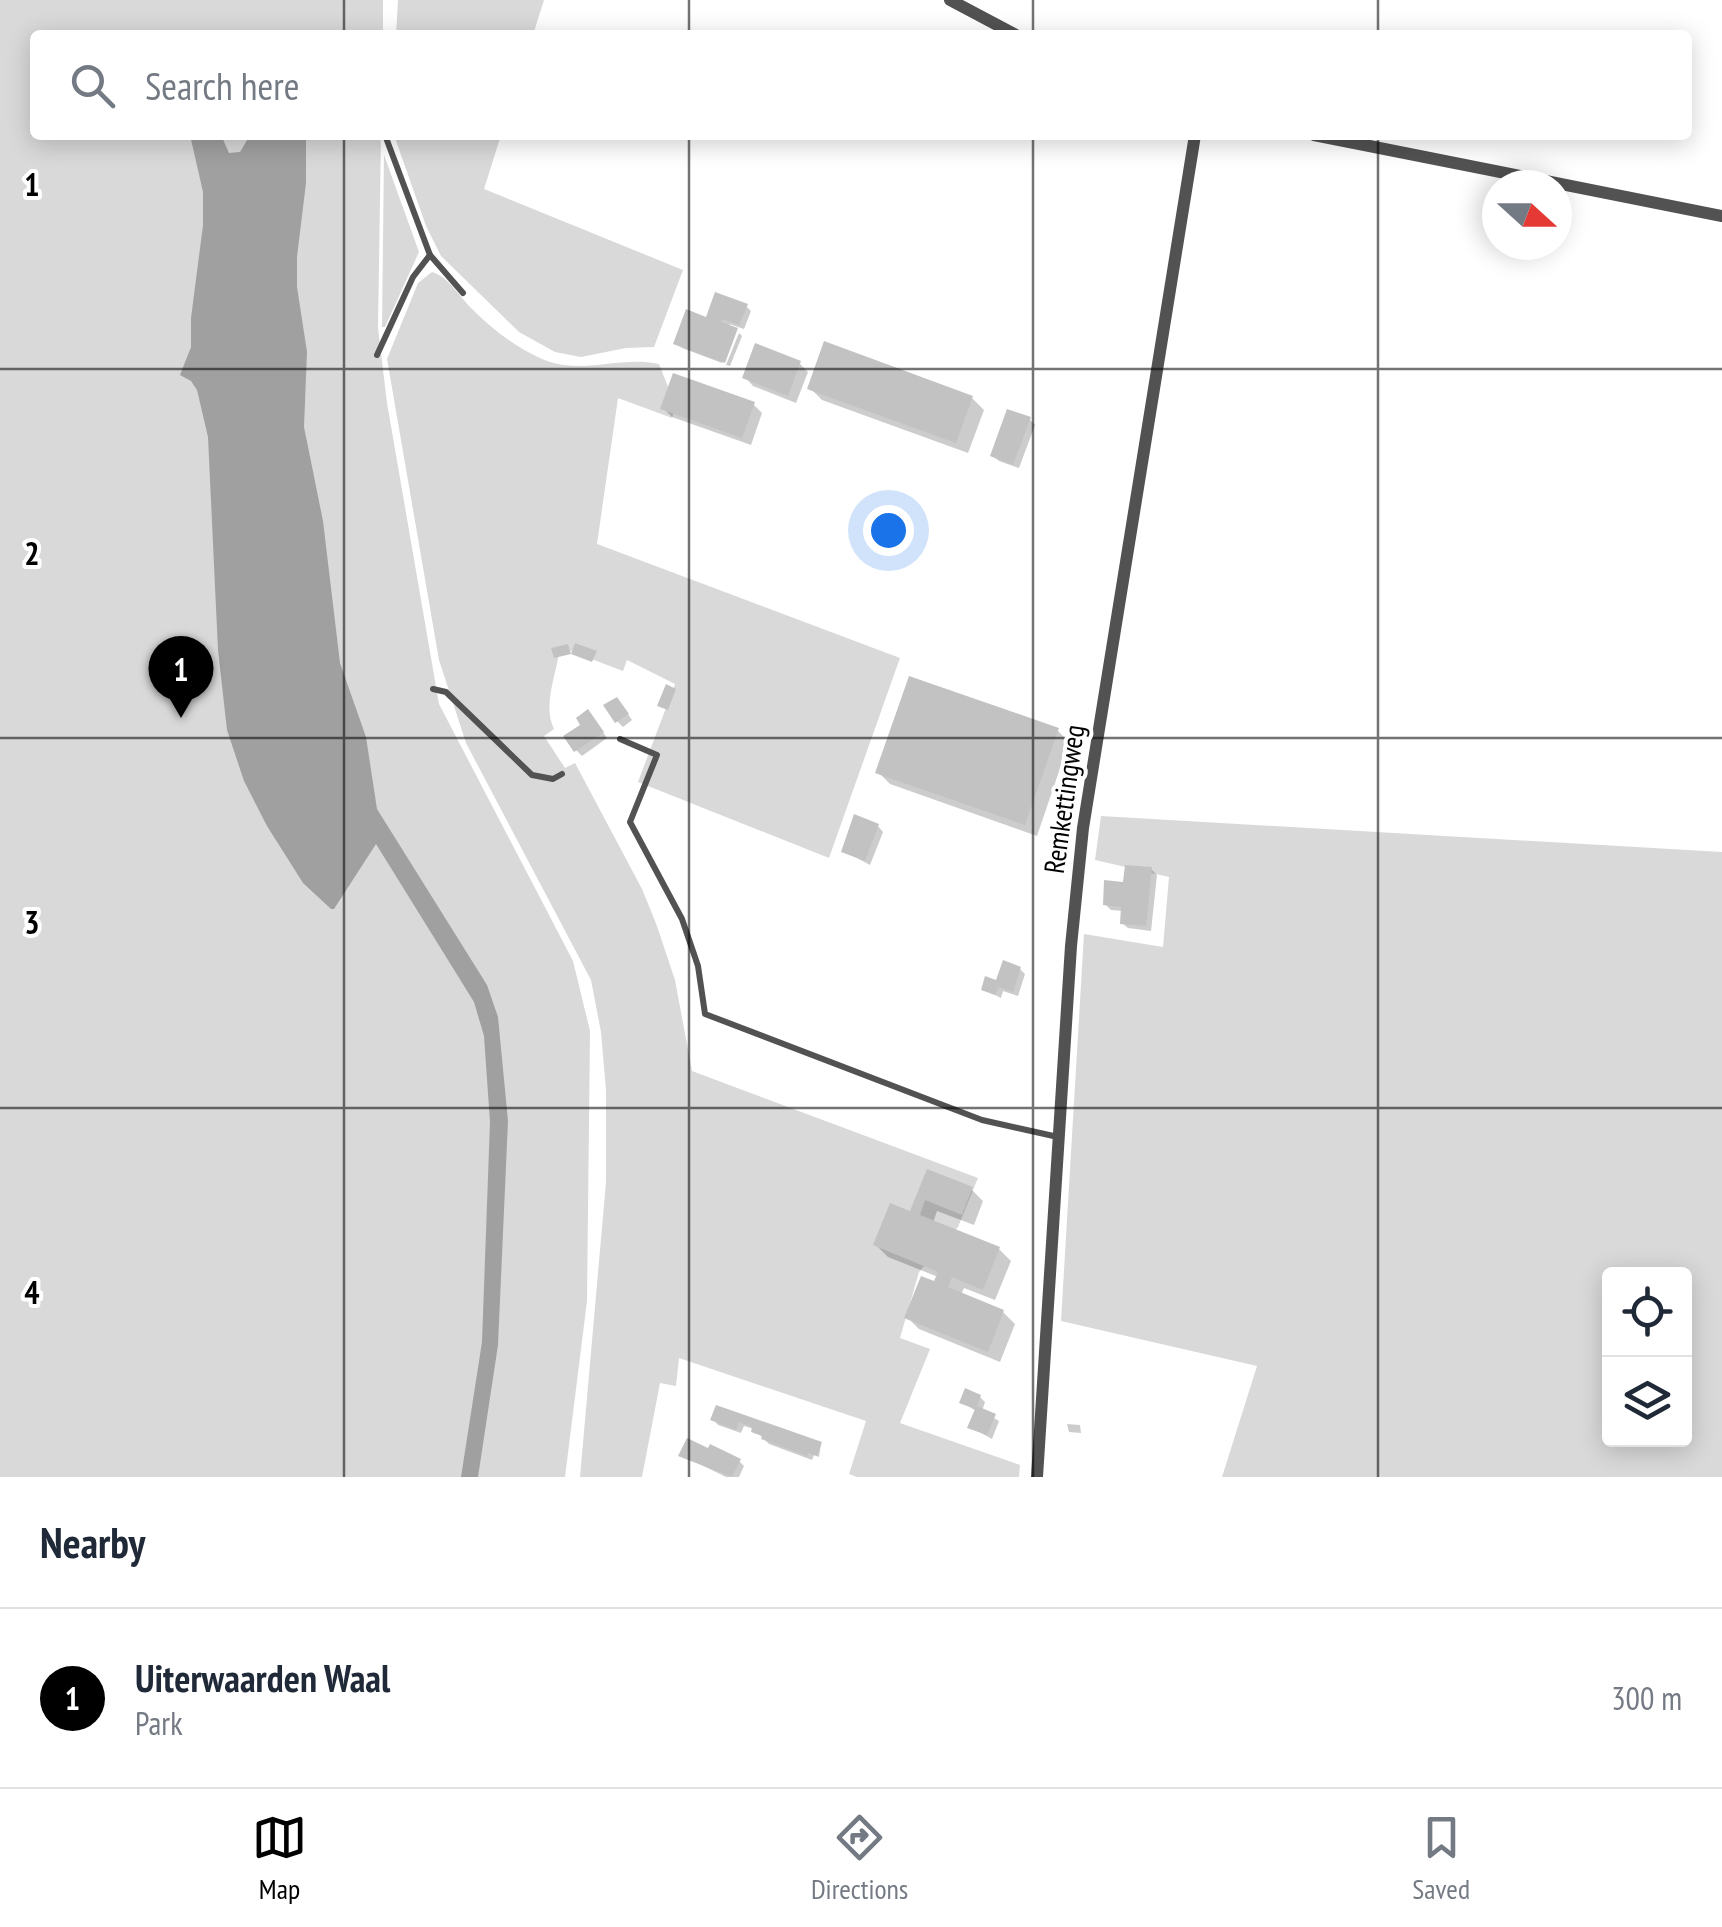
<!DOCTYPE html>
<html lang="en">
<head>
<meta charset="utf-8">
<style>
	:root { --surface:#fff; --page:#f6f6f7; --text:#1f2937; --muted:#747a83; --line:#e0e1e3; --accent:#000 }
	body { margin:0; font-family:"PT Sans Narrow",sans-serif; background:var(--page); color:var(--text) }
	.controls { position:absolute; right:30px; bottom:30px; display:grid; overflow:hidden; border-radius:10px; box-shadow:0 5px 25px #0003 }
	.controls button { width:90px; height:90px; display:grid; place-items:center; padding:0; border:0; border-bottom:2px solid var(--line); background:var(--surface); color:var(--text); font:50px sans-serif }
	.compass { position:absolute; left:1482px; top:170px; width:90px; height:90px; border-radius:50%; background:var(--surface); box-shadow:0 5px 25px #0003; rotate:111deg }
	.you { position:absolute; left:888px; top:530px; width:35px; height:35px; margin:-25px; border:8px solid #fff; border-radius:50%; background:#1a73e8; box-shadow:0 0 0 15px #1a73e833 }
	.badge { display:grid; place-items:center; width:65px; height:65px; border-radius:50%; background:var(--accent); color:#fff; font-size:32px; font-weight:700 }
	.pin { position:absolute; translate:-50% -82px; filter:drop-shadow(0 2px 5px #0008) }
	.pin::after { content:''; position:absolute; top:52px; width:35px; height:30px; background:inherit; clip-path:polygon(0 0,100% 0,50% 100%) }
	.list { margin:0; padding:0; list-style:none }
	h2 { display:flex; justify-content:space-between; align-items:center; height:130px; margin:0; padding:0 40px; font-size:42px }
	h2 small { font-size:32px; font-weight:400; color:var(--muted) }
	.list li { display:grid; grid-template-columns:65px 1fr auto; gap:30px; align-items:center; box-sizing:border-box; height:180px; padding:0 40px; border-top:2px solid var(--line) }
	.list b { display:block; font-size:38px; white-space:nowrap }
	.list p { margin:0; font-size:32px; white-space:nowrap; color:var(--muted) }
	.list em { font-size:32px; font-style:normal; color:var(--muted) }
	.icon { flex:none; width:55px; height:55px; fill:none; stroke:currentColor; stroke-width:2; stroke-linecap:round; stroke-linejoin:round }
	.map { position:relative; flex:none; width:1722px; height:1477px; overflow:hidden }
	.search { position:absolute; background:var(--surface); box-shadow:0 5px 25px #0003; left:30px; right:30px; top:30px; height:110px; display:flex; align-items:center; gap:25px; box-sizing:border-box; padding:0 35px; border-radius:10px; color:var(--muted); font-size:38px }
	.sheet { height:310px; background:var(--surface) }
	nav { display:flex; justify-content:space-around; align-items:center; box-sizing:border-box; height:140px; border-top:2px solid var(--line); background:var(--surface); font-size:28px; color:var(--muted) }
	nav a { display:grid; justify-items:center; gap:5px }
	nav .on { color:var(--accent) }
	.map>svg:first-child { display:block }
</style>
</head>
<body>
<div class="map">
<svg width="1722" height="1477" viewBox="0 0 1722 1477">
	<rect width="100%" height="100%" fill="#fff"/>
	<!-- green -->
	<g fill="#d9d9d9" fill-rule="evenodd">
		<path d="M0,0H383V35H35V135H381L378,328L387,403L439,704L573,961L590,1031L587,1301L565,1477H0Z"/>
		<path d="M398,0H544L533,35H396Z"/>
		<path d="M394,135H501L484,189L683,270L654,347L626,348L581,357L555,352L519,332L441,256L426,226Z"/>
		<path d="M384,155L419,252L385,327H382Z"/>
		<path d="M432,272C449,277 459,296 472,309C491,328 516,348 542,359C582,376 619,355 659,364L676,407L672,418L618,398L597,544L900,658L829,858L638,782L675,684L627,660L623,671L560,647C557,674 542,704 554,729L544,736L565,768L575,763L642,889L657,926L675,980L692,1071L978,1178L958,1227L919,1272L900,1338L930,1349L900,1423L1020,1465L1019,1477H857L849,1474L866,1421L679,1358L676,1386L660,1383L642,1477H580L606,1182V1090L601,1032L591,980L466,743L439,660L387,359L418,283Z"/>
		<path d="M1101,816L1722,852V1477H1222L1257,1366L1061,1321L1084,934L1163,947L1169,877L1095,860ZM1610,1274H1684V1440H1610Z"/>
	</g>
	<!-- water -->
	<path fill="#a0a0a0" d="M190,135H221L229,153L240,152L250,135H306V183L297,257V287L307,352L304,427L323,521L340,663L366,737L377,809L487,985L498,1017L508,1121L498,1345L478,1477H461L482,1342L490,1122L484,1036L474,1002L376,844L334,909H331L303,883L267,826L244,781L227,730L218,650L208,437L197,390L191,381L180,375L191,347V318L203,225V192Z"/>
	<!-- shadow -->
	<g fill="#0003">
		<path d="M746,306L751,311L744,329L729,324L735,330L722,363L682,348L676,343L707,320Z"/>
		<path d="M739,333L742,336L730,366L726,365Z"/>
		<path d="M799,363L808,372L796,403L753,386L745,377Z"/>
		<path d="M810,388L972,398L984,410L968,453L822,400Z"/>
		<path d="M753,404L762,413L751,445L672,417L663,408Z"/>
		<path d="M1029,419L1035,425L1019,468L999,461L993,456Z"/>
		<path d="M622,705L632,720L623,727L617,721Z"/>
		<path d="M593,718L607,738L582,756L576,750Z"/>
		<path d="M1057,730L1069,742L1037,836L890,784L878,772Z"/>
		<path d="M878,826L883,832L870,865L844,851Z"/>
		<path d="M1151,869L1157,875L1151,931L1128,928L1122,923L1123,911L1111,910L1105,904L1125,884Z"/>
		<path d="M1020,969L1025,974L1018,996L1003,991L1001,998L983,989Z"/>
		<path d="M929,1172L971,1189L983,1201L974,1225L937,1211L933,1223L999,1249L1011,1261L995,1300L964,1288L961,1295L1003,1312L1015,1324L1000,1362L919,1329L907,1317L938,1277L888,1257L876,1245L912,1214Z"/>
		<path d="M980,1397L985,1402L982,1411L999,1421L992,1439L970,1427L976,1411L962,1402Z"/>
		<path d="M717,1408L821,1444L819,1457L814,1455L812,1460L769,1444L754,1429L744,1426L741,1433L718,1425L713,1419Z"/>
		<path d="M1067,1424L1080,1425L1081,1433L1069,1432Z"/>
		<path d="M709,1451L739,1461L744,1466L739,1477H726L681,1455Z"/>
	</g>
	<!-- building -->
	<g fill="#c2c2c2">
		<path d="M715,292L748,304L739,325L722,319L721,322L738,328L725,363L673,344L686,309L706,317Z"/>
		<path d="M824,341L973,396L956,443L807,389Z"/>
		<path d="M755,343L801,361L788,396L742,378Z"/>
		<path d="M673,373L755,402L742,438L660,409Z"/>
		<path d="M1007,409L1031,417L1013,465L990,456Z"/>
		<path d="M575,643L597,651L592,662L571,654L554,658L551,648L568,644L571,654Z"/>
		<path d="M909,676L1059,728L1025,825L875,773Z"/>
		<path d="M666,684L676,689L668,710L657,706Z"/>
		<path d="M617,697L629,714L615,723L603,705Z"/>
		<path d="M588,709L604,732L574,752L563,736L580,725L576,718Z"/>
		<path d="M854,814L879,824L865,861L841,852Z"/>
		<path d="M1125,865L1152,867L1146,926L1120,924L1121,907L1103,905L1104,880L1123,882Z"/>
		<path d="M1003,960L1021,967L1013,992L998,987L995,995L981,990L985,976L996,980Z"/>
		<path d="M927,1169L973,1187L962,1215L925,1200L920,1215L1000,1247L983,1290L952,1277L948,1287L1004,1310L988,1352L904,1318L921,1276L934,1281L938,1272L873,1245L890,1203L910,1211Z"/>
		<path d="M965,1388L981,1395L977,1406L996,1414L987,1435L967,1428L975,1409L959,1403Z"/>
		<path d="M716,1405L822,1442L817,1456L808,1453L807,1456L761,1439L762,1436L751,1432L752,1427L739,1422L736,1430L710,1420Z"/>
		<path d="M687,1438L708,1448L710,1444L741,1459L732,1477L678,1456Z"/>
	</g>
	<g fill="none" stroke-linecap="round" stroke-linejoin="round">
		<!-- service -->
		<g stroke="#525252" stroke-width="6">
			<path d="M385,135L430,255L463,293"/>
			<path d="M377,355L413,277L430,255"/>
			<path d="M433,689L446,692L532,775L553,779L562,774"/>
			<path d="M620,739L657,755L630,822L682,919L698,966L705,1014L982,1120L1058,1137"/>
		</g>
		<!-- minor -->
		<g stroke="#525252" stroke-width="12">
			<path d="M950,0L1016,35"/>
			<path d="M1314,135L1722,216"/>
			<path d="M1037,1477L1071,946L1083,828L1195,135"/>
		</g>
	</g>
	<!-- grid -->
	<path fill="none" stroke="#000" stroke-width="2.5" stroke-opacity="0.55" d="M344,0V35M689,0V35M1033,0V35M1378,0V35M344,135V1477M689,135V1477M1033,135V1477M1378,135V1477M0,369H1722M0,738H1722M0,1108H1722"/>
	<g text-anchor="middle" stroke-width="8" stroke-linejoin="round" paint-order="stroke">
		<!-- street labels -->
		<g font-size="28" fill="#000" stroke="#fff">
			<text transform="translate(1064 799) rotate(-82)" y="10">Remkettingweg</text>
		</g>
	</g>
	<g font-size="32" text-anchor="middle" font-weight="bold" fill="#000" stroke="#fff" stroke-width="8" stroke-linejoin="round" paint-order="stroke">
		<text x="32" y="196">1</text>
		<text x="32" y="565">2</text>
		<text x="32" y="934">3</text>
		<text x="32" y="1304">4</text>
	</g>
</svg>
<div class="controls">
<button><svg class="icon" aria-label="locate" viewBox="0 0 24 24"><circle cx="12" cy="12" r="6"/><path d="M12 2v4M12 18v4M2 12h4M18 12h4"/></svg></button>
<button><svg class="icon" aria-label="layers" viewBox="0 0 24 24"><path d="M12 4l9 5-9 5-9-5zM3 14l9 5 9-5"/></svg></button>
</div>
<svg class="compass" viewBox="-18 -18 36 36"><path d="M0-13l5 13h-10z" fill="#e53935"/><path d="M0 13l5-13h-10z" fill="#747a83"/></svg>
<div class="you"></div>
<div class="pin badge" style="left:181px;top:718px">1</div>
<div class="search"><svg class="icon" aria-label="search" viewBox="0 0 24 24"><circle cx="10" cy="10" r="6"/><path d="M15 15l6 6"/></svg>Search here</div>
</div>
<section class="sheet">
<h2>Nearby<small></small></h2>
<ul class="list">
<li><span class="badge">1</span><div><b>Uiterwaarden Waal</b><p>Park</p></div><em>300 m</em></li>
</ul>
</section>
<nav>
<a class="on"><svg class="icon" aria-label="map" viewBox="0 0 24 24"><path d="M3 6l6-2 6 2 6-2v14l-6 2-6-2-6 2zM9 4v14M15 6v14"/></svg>Map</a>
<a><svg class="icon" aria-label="directions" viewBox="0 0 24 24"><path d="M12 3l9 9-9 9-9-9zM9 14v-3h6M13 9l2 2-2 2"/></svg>Directions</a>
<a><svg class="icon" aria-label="saved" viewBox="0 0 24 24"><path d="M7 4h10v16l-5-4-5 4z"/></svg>Saved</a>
</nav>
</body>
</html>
